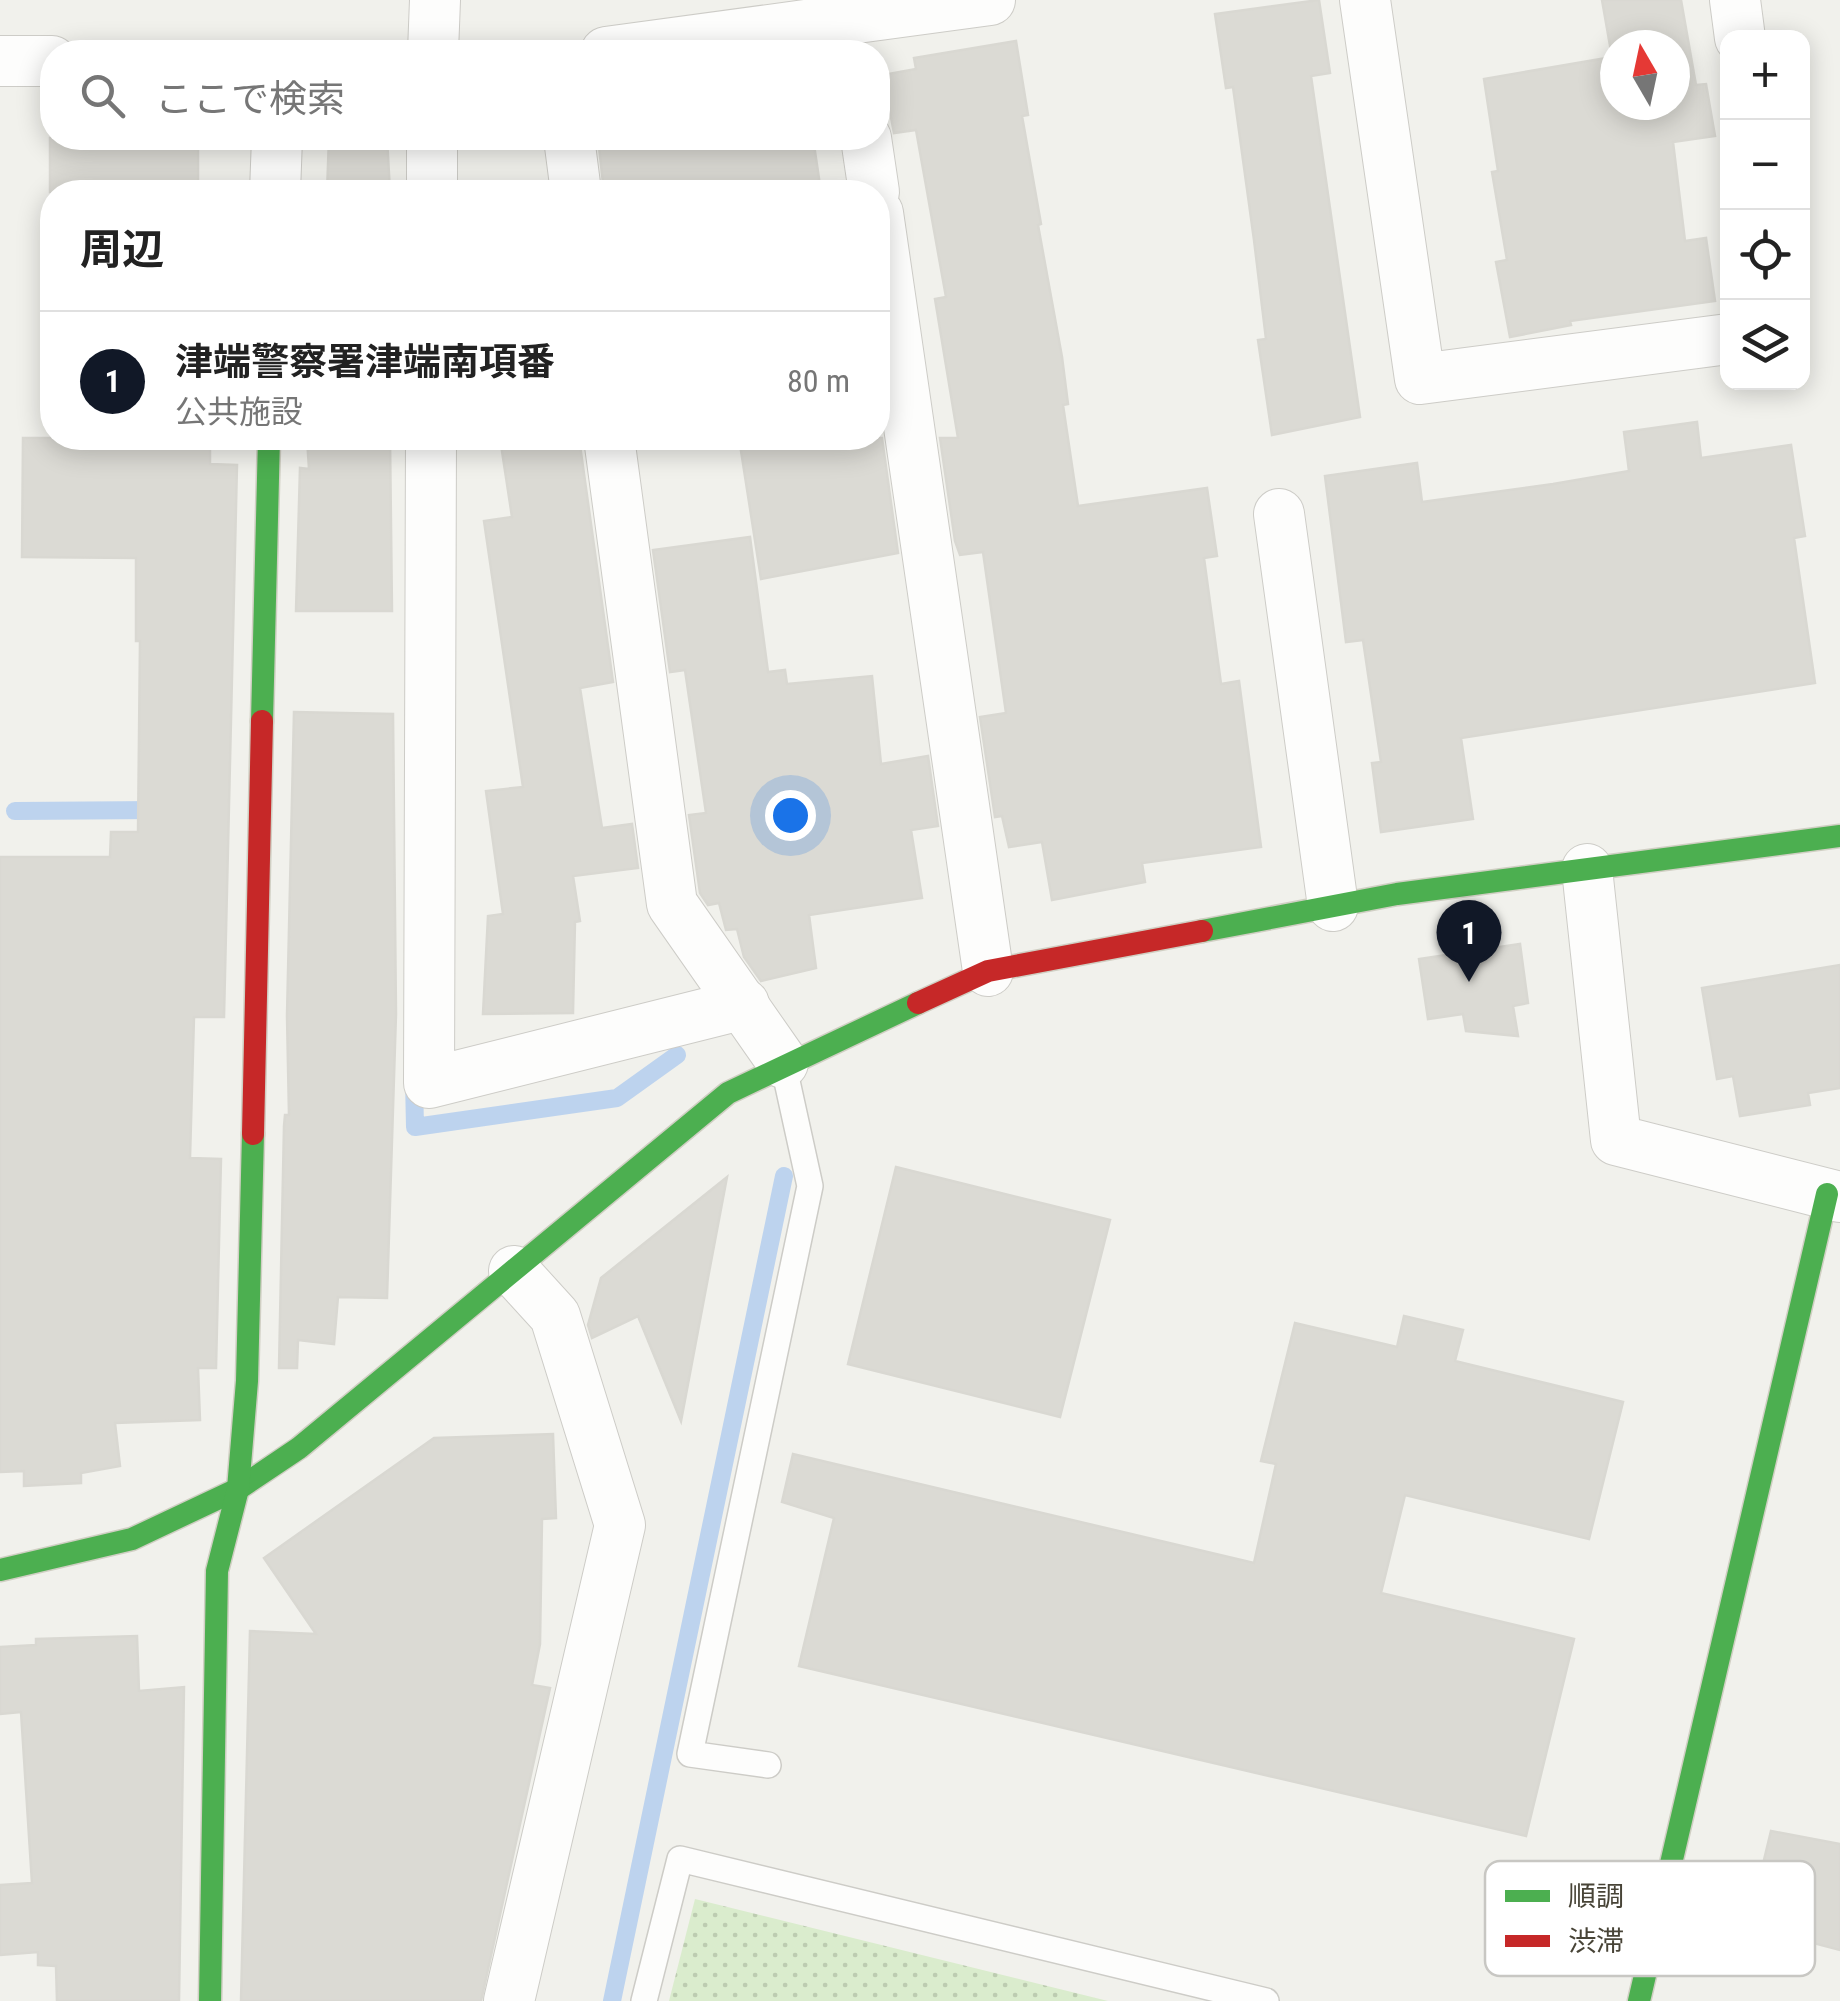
<!DOCTYPE html>
<html lang="ja">
<head>
<meta charset="utf-8">
<style>
	:root { --surface:#fff; --page:#f2f2f2; --text:#222; --muted:#767676; --line:#e0e0e0; --accent:#111827 }
	body { margin:0; font-family:"Roboto Condensed","Noto Sans JP",sans-serif; background:var(--page); color:var(--text) }
	.controls { position:absolute; right:30px; top:30px; display:grid; overflow:hidden; border-radius:20px; box-shadow:0 5px 25px #0003 }
	.controls button { width:90px; height:90px; display:grid; place-items:center; padding:0; border:0; border-bottom:2px solid var(--line); background:var(--surface); color:var(--text); font:50px sans-serif }
	.compass { position:absolute; left:1600px; top:30px; width:90px; height:90px; border-radius:50%; background:var(--surface); box-shadow:0 5px 25px #0003; rotate:351deg }
	.you { position:absolute; left:790px; top:815px; width:35px; height:35px; margin:-25px; border:8px solid #fff; border-radius:50%; background:#1a73e8; box-shadow:0 0 0 15px #1a73e833 }
	.badge { display:grid; place-items:center; width:65px; height:65px; border-radius:50%; background:var(--accent); color:#fff; font-size:32px; font-weight:700 }
	.pin { position:absolute; translate:-50% -82px; filter:drop-shadow(0 2px 5px #0008) }
	.pin::after { content:''; position:absolute; top:52px; width:35px; height:30px; background:inherit; clip-path:polygon(0 0,100% 0,50% 100%) }
	.list { margin:0; padding:0; list-style:none }
	h2 { display:flex; justify-content:space-between; align-items:center; height:130px; margin:0; padding:0 40px; font-size:42px }
	h2 small { font-size:32px; font-weight:400; color:var(--muted) }
	.list li { display:grid; grid-template-columns:65px 1fr auto; gap:30px; align-items:center; box-sizing:border-box; height:140px; padding:0 40px; border-top:2px solid var(--line) }
	.list b { display:block; font-size:38px; white-space:nowrap }
	.list p { margin:0; font-size:32px; white-space:nowrap; color:var(--muted) }
	.list em { font-size:32px; font-style:normal; color:var(--muted) }
	.icon { flex:none; width:55px; height:55px; fill:none; stroke:currentColor; stroke-width:2; stroke-linecap:round; stroke-linejoin:round }
	.map { position:relative; flex:none; width:1840px; height:2001px; overflow:hidden }
	.search { position:absolute; background:var(--surface); box-shadow:0 5px 25px #0003; left:40px; top:40px; width:850px; height:110px; display:flex; align-items:center; gap:25px; box-sizing:border-box; padding:0 35px; border-radius:40px; color:var(--muted); font-size:38px }
	.panel { position:absolute; background:var(--surface); box-shadow:0 5px 25px #0003; left:40px; top:180px; width:850px; height:270px; border-radius:40px }
	.map>svg:first-child { display:block }
</style>
</head>
<body>
<div class="map">
<svg width="1840" height="2001" viewBox="0 0 1840 2001">
	<defs>
		<pattern id="park-dots" width="8" height="8" patternUnits="userSpaceOnUse" patternTransform="scale(2.5)"><rect width="8" height="8" fill="#daeccd"/><path d="M2 2h.1M6 6h.1" fill="none" stroke="#bdccb1" stroke-width="1.8" stroke-linecap="round"/></pattern>
	</defs>
	<rect width="100%" height="100%" fill="#f1f1ec"/>
	<!-- park -->
	<path fill="url(#park-dots)" d="M695,1899L1108,2001H669Z"/>
	<g fill="none" stroke-linecap="round" stroke-linejoin="round">
		<!-- stream -->
		<g stroke="#bdd3ee" stroke-width="18">
			<path d="M15,811L159,810"/>
			<path d="M414,1080L415,1127L617,1098L677,1055"/>
			<path d="M612,2001L784,1176"/>
		</g>
	</g>
	<!-- building -->
	<g fill="#dbdad4" stroke="#d9d8d2" stroke-width="2.5" fill-rule="evenodd">
		<path d="M1319,0L1330,73L1311,76L1360,417L1272,435L1258,340L1266,339L1254,240L1233,87L1226,88L1215,14Z"/>
		<path d="M1602,0H1681L1696,85L1706,84L1715,136L1673,142L1685,241L1706,238L1715,301L1570,321L1571,325L1510,337L1496,262L1507,260L1492,172L1498,171L1484,79L1612,57ZM1615,45H1675V105H1615Z"/>
		<path d="M1016,41L1028,115L1022,116L1041,224L1038,225L1062,357L1068,404L1063,405L1078,506L1207,488L1217,556L1204,558L1221,684L1239,681L1261,847L1142,863L1145,882L1052,900L1042,842L1009,847L1002,816L995,817L980,717L1006,713L983,552L960,555L955,541L940,438H958L935,299L946,297L916,130L894,133L883,75L916,69L914,58Z"/>
		<rect x="50" y="138" width="148" height="54"/>
		<path d="M329,138H387L390,192H327Z"/>
		<path d="M598,138H813L821,192H604Z"/>
		<path d="M1697,422L1701,458L1791,445L1805,536L1794,538L1815,683L1461,738L1473,819L1381,832L1372,763L1381,762L1363,640L1346,642L1325,476L1417,463L1422,502L1553,484L1629,471L1624,432Z"/>
		<path d="M23,438H210V464L237,465L224,1017H194L190,1158L221,1159L216,1368H198L200,1420L115,1423L120,1466L81,1473V1483L24,1486V1471L0,1472V857H110L111,832H138L140,641H136V558L22,557Z"/>
		<path d="M307,438H390L392,611H296L300,468L309,469Z"/>
		<path d="M500,438H579L613,682L580,688L602,828L632,824L638,868L573,876L580,921L575,922L573,1013L483,1014L488,916L503,914L486,791L523,787L484,521L512,517Z"/>
		<path d="M739,438H882L898,553L761,579Z"/>
		<path d="M750,537L768,672L785,670L787,684L872,676L881,764L928,756L938,826L911,830L922,898L809,915L816,968L761,981L744,957L737,929L726,930L719,903L708,905L700,893L689,815L706,813L685,670L670,672L653,550Z"/>
		<path d="M294,712L393,714L396,1014L387,1298L338,1297L334,1344L298,1340L297,1368H279L284,1126L285,1115H289L287,1016Z"/>
		<path d="M1520,944L1528,1003L1513,1006L1518,1036L1466,1031L1463,1014L1428,1019L1419,959Z"/>
		<path d="M1840,965V1088L1808,1093L1810,1105L1740,1116L1733,1076L1717,1079L1702,988Z"/>
		<path d="M896,1167L1110,1220L1060,1417L848,1364Z"/>
		<path d="M727,1177L681,1421L638,1316L592,1338L588,1325L601,1278Z"/>
		<path d="M1404,1316L1463,1330L1455,1361L1623,1402L1589,1539L1405,1495L1381,1593L1574,1639L1526,1836L799,1666L834,1518L782,1502L793,1454L1254,1563L1276,1464L1261,1461L1295,1323L1397,1347Z"/>
		<path d="M553,1434L556,1518L542,1519L540,1644L532,1685L550,1688L481,2001H241L250,1631L316,1634L264,1558L434,1438Z"/>
		<path d="M137,1636L139,1691L184,1687L179,2001H57L56,1966L38,1965V1952L0,1955V1885L32,1883L21,1712L0,1714V1647L36,1645V1639Z"/>
		<path d="M1771,1831L1840,1844V1950L1748,1926Z"/>
	</g>
	<g fill="none" stroke-linecap="round" stroke-linejoin="round">
		<!-- lane casing -->
		<g stroke="#cdccc7" stroke-width="28">
			<g id="lane">
				<path d="M768,1765L690,1754L810,1186L783,1063"/>
				<path d="M644,2001L680,1859L1266,2001"/>
			</g>
		</g>
		<!-- street casing -->
		<g stroke="#cdccc7" stroke-width="52">
			<g id="street">
				<path d="M1365,0L1420,379L1728,339"/>
				<path d="M1735,0L1740,38"/>
				<path d="M433,52L435,0"/>
				<path d="M606,52L990,0"/>
				<path d="M0,61H52"/>
				<path d="M569,138L576,192"/>
				<path d="M866,138L874,192"/>
				<path d="M275,192L277,138"/>
				<path d="M432,192V138"/>
				<path d="M878,213L988,971"/>
				<path d="M431,438L429,1083L744,1004"/>
				<path d="M609,438L672,904L783,1063"/>
				<path d="M1279,514L1333,906"/>
				<path d="M1587,869L1616,1140L1840,1197"/>
				<path d="M509,2001L620,1525L555,1316L514,1271"/>
			</g>
		</g>
		<!-- fast casing -->
		<g stroke="#d0cfc3" stroke-width="25">
			<g id="fast">
				<path d="M262,721L269,438"/>
				<path d="M1202,931L1397,894L1840,836"/>
				<path d="M0,1570L132,1539L238,1489L299,1448L728,1093L918,1003"/>
				<path d="M210,2001L217,1571L238,1489L247,1381L253,1134"/>
				<path d="M1639,2001L1827,1194"/>
			</g>
		</g>
		<!-- jam casing -->
		<g stroke="#d0cfc3" stroke-width="25">
			<g id="jam">
				<path d="M918,1003L988,971L1202,931"/>
				<path d="M253,1134L262,721"/>
			</g>
		</g>
		<!-- lane -->
		<use href="#lane" stroke="#fdfdfc" stroke-width="25"/>
		<!-- street -->
		<use href="#street" stroke="#fdfdfc" stroke-width="50"/>
		<!-- fast -->
		<use href="#fast" stroke="#4caf50" stroke-width="22"/>
		<!-- jam -->
		<use href="#jam" stroke="#c62828" stroke-width="22"/>
	</g>
	<!-- legend -->
	<rect x="1485" y="1861" width="330" height="115" rx="15" fill="#fff" stroke="#c8c7c3" stroke-width="2.5"/>
	<rect x="1505" y="1890" width="45" height="12" fill="#4caf50"/>
	<rect x="1505" y="1935" width="45" height="12" fill="#c62828"/>
	<g font-size="28" fill="#484437">
		<text x="1568" y="1906">順調</text>
		<text x="1568" y="1951">渋滞</text>
	</g>
</svg>
<div class="controls">
<button>+</button>
<button>−</button>
<button><svg class="icon" aria-label="locate" viewBox="0 0 24 24"><circle cx="12" cy="12" r="6"/><path d="M12 2v4M12 18v4M2 12h4M18 12h4"/></svg></button>
<button><svg class="icon" aria-label="layers" viewBox="0 0 24 24"><path d="M12 4l9 5-9 5-9-5zM3 14l9 5 9-5"/></svg></button>
</div>
<svg class="compass" viewBox="-18 -18 36 36"><path d="M0-13l5 13h-10z" fill="#e53935"/><path d="M0 13l5-13h-10z" fill="#767676"/></svg>
<div class="you"></div>
<div class="pin badge" style="left:1469px;top:982px">1</div>
<div class="search"><svg class="icon" aria-label="search" viewBox="0 0 24 24"><circle cx="10" cy="10" r="6"/><path d="M15 15l6 6"/></svg>ここで検索</div>
<section class="panel">
<h2>周辺<small></small></h2>
<ul class="list">
<li><span class="badge">1</span><div><b>津端警察署津端南項番</b><p>公共施設</p></div><em>80 m</em></li>
</ul>
</section>
</div>
</body>
</html>
